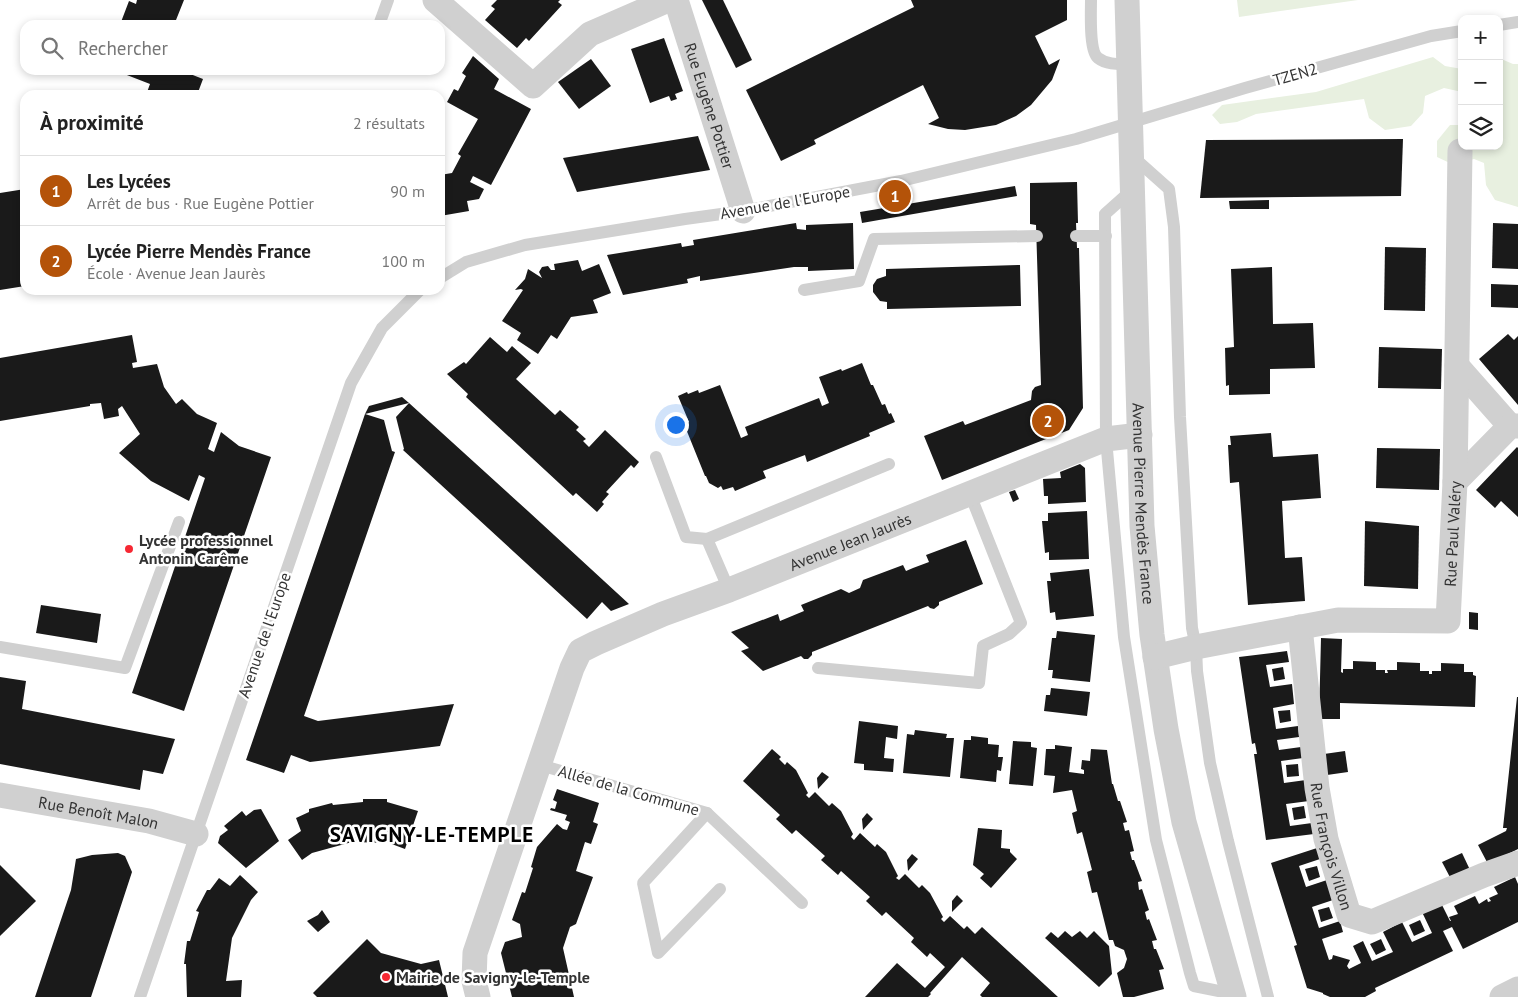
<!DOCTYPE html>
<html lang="fr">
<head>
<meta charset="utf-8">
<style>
	:root { --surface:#fff; --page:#f2f2f2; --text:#222; --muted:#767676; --line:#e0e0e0; --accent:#b45309 }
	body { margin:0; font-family:"PT Sans",sans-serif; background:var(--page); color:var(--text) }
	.controls { position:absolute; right:15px; top:15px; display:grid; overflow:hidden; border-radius:10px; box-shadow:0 2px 8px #0003 }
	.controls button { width:45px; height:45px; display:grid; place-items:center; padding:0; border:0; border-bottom:1px solid var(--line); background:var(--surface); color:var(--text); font:25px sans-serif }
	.you { position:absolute; left:675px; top:424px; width:18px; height:18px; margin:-12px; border:4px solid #fff; border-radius:50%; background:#1a73e8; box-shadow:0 0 0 8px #1a73e833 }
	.badge { display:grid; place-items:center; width:32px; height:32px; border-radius:50%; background:var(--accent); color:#fff; font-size:16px; font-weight:700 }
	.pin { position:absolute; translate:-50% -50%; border:2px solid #fff; box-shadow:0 1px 5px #0006 }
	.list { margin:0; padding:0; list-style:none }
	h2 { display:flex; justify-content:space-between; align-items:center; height:65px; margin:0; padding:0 20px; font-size:21px }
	h2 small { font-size:16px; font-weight:400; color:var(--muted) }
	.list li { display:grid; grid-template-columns:32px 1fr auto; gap:15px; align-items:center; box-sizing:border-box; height:70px; padding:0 20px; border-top:1px solid var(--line) }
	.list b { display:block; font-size:19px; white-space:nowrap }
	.list p { margin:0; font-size:16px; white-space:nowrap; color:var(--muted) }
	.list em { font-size:16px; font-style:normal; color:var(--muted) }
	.icon { flex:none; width:28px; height:28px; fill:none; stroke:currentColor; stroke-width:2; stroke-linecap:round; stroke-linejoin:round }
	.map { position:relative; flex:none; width:1518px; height:997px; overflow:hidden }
	.search { position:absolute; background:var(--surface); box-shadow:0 2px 8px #0003; left:20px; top:20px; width:425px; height:55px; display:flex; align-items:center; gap:12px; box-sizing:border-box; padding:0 18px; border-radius:15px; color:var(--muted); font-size:19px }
	.panel { position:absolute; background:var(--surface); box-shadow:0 2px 8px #0003; left:20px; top:90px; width:425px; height:205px; border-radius:15px }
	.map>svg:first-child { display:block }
</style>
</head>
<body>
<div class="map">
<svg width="1518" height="997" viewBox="0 0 1518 997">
	<rect width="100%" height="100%" fill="#fff"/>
	<!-- green -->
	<g fill="#e8f0e0">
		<path d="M1237,0H1358L1239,17Z"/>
		<path d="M1433,57L1445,66L1462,69V92L1444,88L1425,96L1423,113L1411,126L1385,130L1369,118L1364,99L1256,114L1237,122L1220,124L1212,115L1222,105L1316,92Z"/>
		<path d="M1499,58L1513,64H1518V207L1495,200L1486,185L1484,163L1474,159L1454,165L1437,157V141L1450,125H1462V146H1499Z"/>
	</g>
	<!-- building -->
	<g fill="#1a1a1a">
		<path d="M137,0H184L176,20L185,23L184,25H127L121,22L129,1L136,4Z"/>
		<path d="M497,0H560L558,2L562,5L529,41L526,38L517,48L485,20L495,9L491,6Z"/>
		<path d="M702,0H723L752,60L736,68Z"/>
		<path d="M911,0H1067V20L1035,36L1049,65L1060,59L1052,80L1031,105L1016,116L996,125L965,130L948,129L928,124L939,118L923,85L814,140L816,144L781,161L746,90L914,7Z"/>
		<path d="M664,38L683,91L675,94L677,99L671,101L669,96L650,103L631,49Z"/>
		<path d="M473,56L499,79L494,89L531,109L491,185L473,176L470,182L484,189L479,199L467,201L469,211L440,216V175L452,173L461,156L458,154L478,119L447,102L454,89L458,91L466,76L462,73Z"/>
		<path d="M591,59L611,86L579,109L558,82Z"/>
		<path d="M114,70H180L203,79L197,95H146L150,84Z"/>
		<path d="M698,136L710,170L577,192L563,158Z"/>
		<path d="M1403,139L1401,196L1200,198L1206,140Z"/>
		<path d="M1077,182L1078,223H1076L1077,248H1079L1083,408L1069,430L942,480L924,436L963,421L965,425L1031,400L1032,391L1035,387L1041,385L1036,225L1030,224V183Z"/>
		<path d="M1015,186L1017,196L879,220L862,223L860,212Z"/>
		<path d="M25,189V286L0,290V193Z"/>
		<path d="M1269,200V209H1230L1229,201Z"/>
		<path d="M796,223L797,229L806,230V225L853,223L854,269L808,271V267H794L700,281V276L687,279L688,283L623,295L607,255L681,243L682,247L694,245L693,240Z"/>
		<path d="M1493,223L1518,224V269L1492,268Z"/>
		<path d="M1385,247L1426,248L1425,311L1384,310Z"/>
		<path d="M578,260L582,271L599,264L611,293L593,300L598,313L571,317L557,339L551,335L538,354L517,340L521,333L502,321L523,290L521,289L515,290L525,279L528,269L542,278L539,272L542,267L548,266L551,270H555L554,264Z"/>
		<path d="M1020,265L1021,306L887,309V302L880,301L873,292V285L877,279L886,276V269Z"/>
		<path d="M1272,267L1273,324L1313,323L1315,368L1270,369V394L1229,395V385L1226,386L1225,348L1234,347L1231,269Z"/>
		<path d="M1491,284L1518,285V308L1491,307Z"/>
		<path d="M1508,334L1514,340L1518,336V405L1479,359Z"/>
		<path d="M132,335L137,362L132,363L133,368L157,364L164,387L176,404L182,399L197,414L217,423L208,449L214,452L221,432L239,446L271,457L184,711L132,693L205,478L199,475L189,501L151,481L119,453L140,434L122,406L118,409L119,416L104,419L101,403L90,404V406L0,421V358Z"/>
		<path d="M490,337L507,352L512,346L531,363L516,379L555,415L560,410L579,427L576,430L586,439L583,441L589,447L605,430L639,462L634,468L631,465L606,492L609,494L602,502L604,504L597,512L576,493L573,496L466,397L468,394L447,374L464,362L466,364Z"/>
		<path d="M1379,347L1442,349L1441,389L1378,388Z"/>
		<path d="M862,363L871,385H873L882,405L885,404L889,414L891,413L895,422L869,433L870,436L807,462L805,455L763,471L766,478L735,491L733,487L723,490L721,486L718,488L709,483L706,476H705L684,424L689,422L678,396L687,392L688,394L698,390L699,393L720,385L741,438L748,435L745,427L819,398L822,406L829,403L819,377L841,369L842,371Z"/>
		<path d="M402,397L409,403L365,414L369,406Z"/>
		<path d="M409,403L529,512L629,604L611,611L602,602L587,619L403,450L404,449L396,417Z"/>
		<path d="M365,414L384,420L392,451L395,452L304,716L318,721L454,704L440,746L310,762L291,755L284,773L246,760Z"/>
		<path d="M1271,433L1273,457L1318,454L1321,498L1282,501L1285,558L1302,557L1305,601L1248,605L1239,482L1230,483L1228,445H1231L1230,436Z"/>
		<path d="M1517,447L1518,448V517L1501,501L1495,508L1476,490Z"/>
		<path d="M1377,448L1440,449L1439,490L1376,488Z"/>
		<path d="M1080,464L1085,468L1086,502L1048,504V496H1044L1043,479L1061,478L1060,472Z"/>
		<path d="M1015,490L1019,499L1013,502L1009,492Z"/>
		<path d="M1087,511L1089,559L1049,560V552L1045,553L1042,521H1048V513Z"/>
		<path d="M1365,521L1419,526L1418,589L1364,586Z"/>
		<path d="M966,540L983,584L939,602V605L934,609L930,608L928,606L812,652V655L808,659H804L801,656L763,671L741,651L749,648L731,632L778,614L780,621L804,611L801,605L841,589L849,593L860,588L863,580L903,565L906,571L913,568L929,562L926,555Z"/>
		<path d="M1089,569L1094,616L1056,620L1055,612L1050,613L1047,581H1051L1050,573Z"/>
		<path d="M41,605L101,614L97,643L36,633Z"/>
		<path d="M1469,612L1478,613V630L1469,629Z"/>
		<path d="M1057,631L1095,635L1090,682L1052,678L1053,670H1048L1052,638H1056Z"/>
		<path d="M1321,638L1342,639L1341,672L1343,673V669H1353V661L1376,662V670H1385V673H1388L1387,670H1397V662L1420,663V671H1429V674H1432V671H1441V663L1464,664V672H1473V675L1476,676L1475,707L1340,703V719H1319Z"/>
		<path d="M1287,651L1289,662L1266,665L1270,687L1292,684L1294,704L1273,708L1276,729L1298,726L1299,737L1277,740L1279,750L1301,747L1303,758L1281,761L1284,783L1306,780L1309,801L1286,804L1290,826L1312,823L1314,834L1266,840L1254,754H1257L1255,743L1252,744L1239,657Z"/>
		<path d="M1283,667L1285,679L1274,681L1272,669Z"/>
		<path d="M0,677L26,681L22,709L175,739L163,774L143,770L140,790L0,764Z"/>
		<path d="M1051,688L1090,692L1087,716L1044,711L1046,695H1050Z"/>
		<path d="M1517,697H1518V849L1488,864L1478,845L1506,831L1507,828H1503Z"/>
		<path d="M1290,710L1291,721L1280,723L1278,711Z"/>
		<path d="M859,721L898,726L897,739L886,737L884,758L894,759L893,772L864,770V764L854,763Z"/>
		<path d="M915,730L947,734L946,738H954L950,777L903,773L907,734L914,735Z"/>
		<path d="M971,736L988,738V744L999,745L998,757H1003L1001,771L997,770L996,782L960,778L964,740H971Z"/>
		<path d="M1013,741L1031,742V747L1037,748L1033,786L1009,784Z"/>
		<path d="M1055,745L1072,747L1069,772L1084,774V770L1081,769L1082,760L1090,761L1091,749L1107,750L1112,784H1113L1118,801H1120L1127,822L1123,823L1125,831L1129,830L1134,851L1130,852L1132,860H1134L1142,881L1138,882L1139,890L1142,889L1149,910L1145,912L1147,920L1149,919L1157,940L1152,941L1154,949H1156L1164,969L1159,970L1164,989L1134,997H1123L1117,973L1124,968L1127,959L1124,950L1115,946L1113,940H1109L1097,892L1092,893L1087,872L1092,870L1082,832L1077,834L1072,813L1077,811L1072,790L1053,793L1055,776L1044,775L1046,749H1055Z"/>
		<path d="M772,749L781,757L779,759L785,765L787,762L796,770L808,793L806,795L809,798L815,792L829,806L832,803L841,811L853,834L851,837L854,840L860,833L875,847L877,844L886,852L898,876L896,878L899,880L905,874L919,888L922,885L930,893L943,917L941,919L944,922L950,916L964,929L967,926L975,934L982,927L1058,997H982L980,995L990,983L962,957L930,993L931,994L928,997H865L897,963L925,988L945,967L930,953L927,957L911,942L914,938L886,912L882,916L866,901L870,897L841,871L838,875L821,860L825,856L796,830L792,834L776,819L780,815L743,781Z"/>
		<path d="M1345,751L1348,772L1327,775L1324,754Z"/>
		<path d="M1298,764L1299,776L1287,777L1286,765Z"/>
		<path d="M822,772L829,777L818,789L817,778Z"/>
		<path d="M557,789L599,803L593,822L598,824L591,844L585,842L576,871L593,877L576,924L570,927L563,948L574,997H512L501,953L505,942L522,937L520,924L512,920L522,892L525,893L533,868L531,867L537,847L557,824L563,829L567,830L570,822L565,820L567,815L550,810L551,808L555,809L557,802L553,800Z"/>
		<path d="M363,799H387V802L418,811L405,849L389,843L352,842L312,853L302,860L288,840L301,831L296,818L309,812V809L332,803L333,805L363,802Z"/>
		<path d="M1304,806L1306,818L1294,820L1292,808Z"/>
		<path d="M261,809L279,841L246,868L218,843L220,836L228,830L224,826L242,811L246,816L254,810Z"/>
		<path d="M867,813L873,819L863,830L862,819Z"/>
		<path d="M978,828L1002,830L1001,848L1010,849V852L1017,859L991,888L980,878L984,874L973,865Z"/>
		<path d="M1317,848L1320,859L1299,866L1306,887L1327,880L1333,900L1312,907L1319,928L1340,921L1343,932L1322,939L1329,960L1332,959L1333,955L1350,960L1347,966L1349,969L1361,963L1353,946L1363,941L1372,961L1393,952L1383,932L1402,922L1412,942L1432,933L1422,912L1441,903L1450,921H1451L1449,917L1458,914L1454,906L1475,896L1479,904L1487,899L1488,902L1491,901L1489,898L1498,894L1494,887L1515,877L1518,884V922L1463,949L1452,927L1443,931L1453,951L1375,988L1376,991L1365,997H1330L1323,994V993L1307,988L1294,946L1297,945L1271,863Z"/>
		<path d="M118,853L125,856L132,872L91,997H35L71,890L76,859L92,855Z"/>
		<path d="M1462,853L1471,872L1452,881L1442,862Z"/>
		<path d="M912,854L918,859L908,871L907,860Z"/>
		<path d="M0,865L36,901L0,936Z"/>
		<path d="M1317,866L1320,877L1309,881L1305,869Z"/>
		<path d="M240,875L258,892L251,900L232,938L226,981L242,980L241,997H187L186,964H184L187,941H190L199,912L196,911L207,890H210L219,878L230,886Z"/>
		<path d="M957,895L963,901L952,912V901Z"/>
		<path d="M1329,907L1333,918L1321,922L1318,910Z"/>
		<path d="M322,910L330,922L318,932L307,921L318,915Z"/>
		<path d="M1420,920L1425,931L1414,936L1409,925Z"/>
		<path d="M1065,931L1072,937L1080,931L1087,938L1094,931L1109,946L1112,974L1099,987L1045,938L1051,932L1058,938Z"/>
		<path d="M367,939L381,953L421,964L439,960L448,997H317L313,993Z"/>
		<path d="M1381,939L1386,950L1376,955L1370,944Z"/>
	</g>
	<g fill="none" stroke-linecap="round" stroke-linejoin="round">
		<!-- service -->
		<g stroke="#d0d0d0" stroke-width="12">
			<path d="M1091,0C1091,12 1089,51 1098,58C1107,65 1119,64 1129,64"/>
			<path d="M379,25L388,0"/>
			<path d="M1499,25L1518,22"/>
			<path d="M1132,156L1169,189L1174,227L1180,417L1192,628L1196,647L1197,671L1210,763L1228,841L1268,997"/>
			<path d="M1133,189L1105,214L1106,439L1124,637L1156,840L1190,973L1194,986L1233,994"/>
			<path d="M1076,236H1106"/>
			<path d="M440,278L466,262L525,245L685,219L743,211L901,181L1076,139L1245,88L1431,36L1462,31"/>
			<path d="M804,290L859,281L874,239L1037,236"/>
			<path d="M656,457L686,537L707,539"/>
			<path d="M729,590L707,539L889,464"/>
			<path d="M0,647L125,668L179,522"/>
			<path d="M818,668L979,683L983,646L1009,634L1021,623L970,494"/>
			<path d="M540,765L707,813L802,903"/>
			<path d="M707,813L643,883L658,953L720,889"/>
			<path d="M140,997L351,383L382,328L420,290"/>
		</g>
		<!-- minor -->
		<g stroke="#d0d0d0" stroke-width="25">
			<path d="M435,0L533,86L590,34L668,0"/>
			<path id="s1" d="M676,0L743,211"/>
			<path id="s2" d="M1127,0L1142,526L1152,635L1166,729L1184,822L1234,997"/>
			<path d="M1457,366L1510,426"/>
			<path d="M1455,482L1510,426H1518"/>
			<path id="s3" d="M1300,627L1317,788L1326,839L1349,915L1372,922L1484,875L1518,863"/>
			<path id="s4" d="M1155,657L1196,647L1338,620L1448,621L1455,482L1460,151"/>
			<path id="s5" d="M0,795L149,821L196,834"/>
			<path id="s6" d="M478,997L474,981L475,953L572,668L580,651L596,643L663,614L729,590L1106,439L1140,435"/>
			<path d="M1502,997L1518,989"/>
		</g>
	</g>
	<!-- markers -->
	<g fill="#f62833" stroke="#fff" stroke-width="2">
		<circle cx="129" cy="549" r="5"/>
		<circle cx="386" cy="977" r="5"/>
	</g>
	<g text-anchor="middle" stroke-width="5" stroke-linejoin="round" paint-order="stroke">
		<!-- street labels -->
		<g font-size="16" fill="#333" stroke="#fff">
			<text transform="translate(1295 74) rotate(-16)" y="6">TZEN2</text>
			<text dy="6" stroke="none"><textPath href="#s1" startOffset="111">Rue Eugène Pottier</textPath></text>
			<text transform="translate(785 202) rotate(-10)" y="6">Avenue de l'Europe</text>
			<text dy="6" stroke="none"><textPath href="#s2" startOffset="504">Avenue Pierre Mendès France</textPath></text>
			<text dy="6" stroke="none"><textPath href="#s4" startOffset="384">Rue Paul Valéry</textPath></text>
			<text dy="6" stroke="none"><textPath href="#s6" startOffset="656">Avenue Jean Jaurès</textPath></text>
			<text transform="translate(264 635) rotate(-71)" y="6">Avenue de l'Europe</text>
			<text transform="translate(629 790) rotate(16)" y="6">Allée de la Commune</text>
			<text dy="6" stroke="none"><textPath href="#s5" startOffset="100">Rue Benoît Malon</textPath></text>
			<text dy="6" stroke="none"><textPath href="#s3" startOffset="222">Rue François Villon</textPath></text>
		</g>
		<!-- poi labels -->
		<g font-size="16" font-weight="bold" fill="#333" stroke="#fff" text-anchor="start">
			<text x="139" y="546">Lycée professionnel<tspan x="139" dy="18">Antonin Carême</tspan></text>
			<text x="396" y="983">Mairie de Savigny-le-Temple</text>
		</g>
		<!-- district labels -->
		<g font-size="21" font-weight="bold" letter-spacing="1" fill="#000" stroke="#fff">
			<text x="432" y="842">SAVIGNY-LE-TEMPLE</text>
		</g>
	</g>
</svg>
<div class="controls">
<button>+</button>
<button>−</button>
<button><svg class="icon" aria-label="layers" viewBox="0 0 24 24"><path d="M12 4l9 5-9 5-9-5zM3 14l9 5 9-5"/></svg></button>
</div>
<div class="you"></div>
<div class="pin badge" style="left:895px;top:196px">1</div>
<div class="pin badge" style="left:1048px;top:421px">2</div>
<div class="search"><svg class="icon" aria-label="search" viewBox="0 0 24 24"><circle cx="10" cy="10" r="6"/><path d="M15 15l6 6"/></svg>Rechercher</div>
<section class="panel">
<h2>À proximité<small>2 résultats</small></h2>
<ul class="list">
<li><span class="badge">1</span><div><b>Les Lycées</b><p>Arrêt de bus · Rue Eugène Pottier</p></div><em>90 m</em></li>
<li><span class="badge">2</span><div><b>Lycée Pierre Mendès France</b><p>École · Avenue Jean Jaurès</p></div><em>100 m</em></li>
</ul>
</section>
</div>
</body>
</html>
